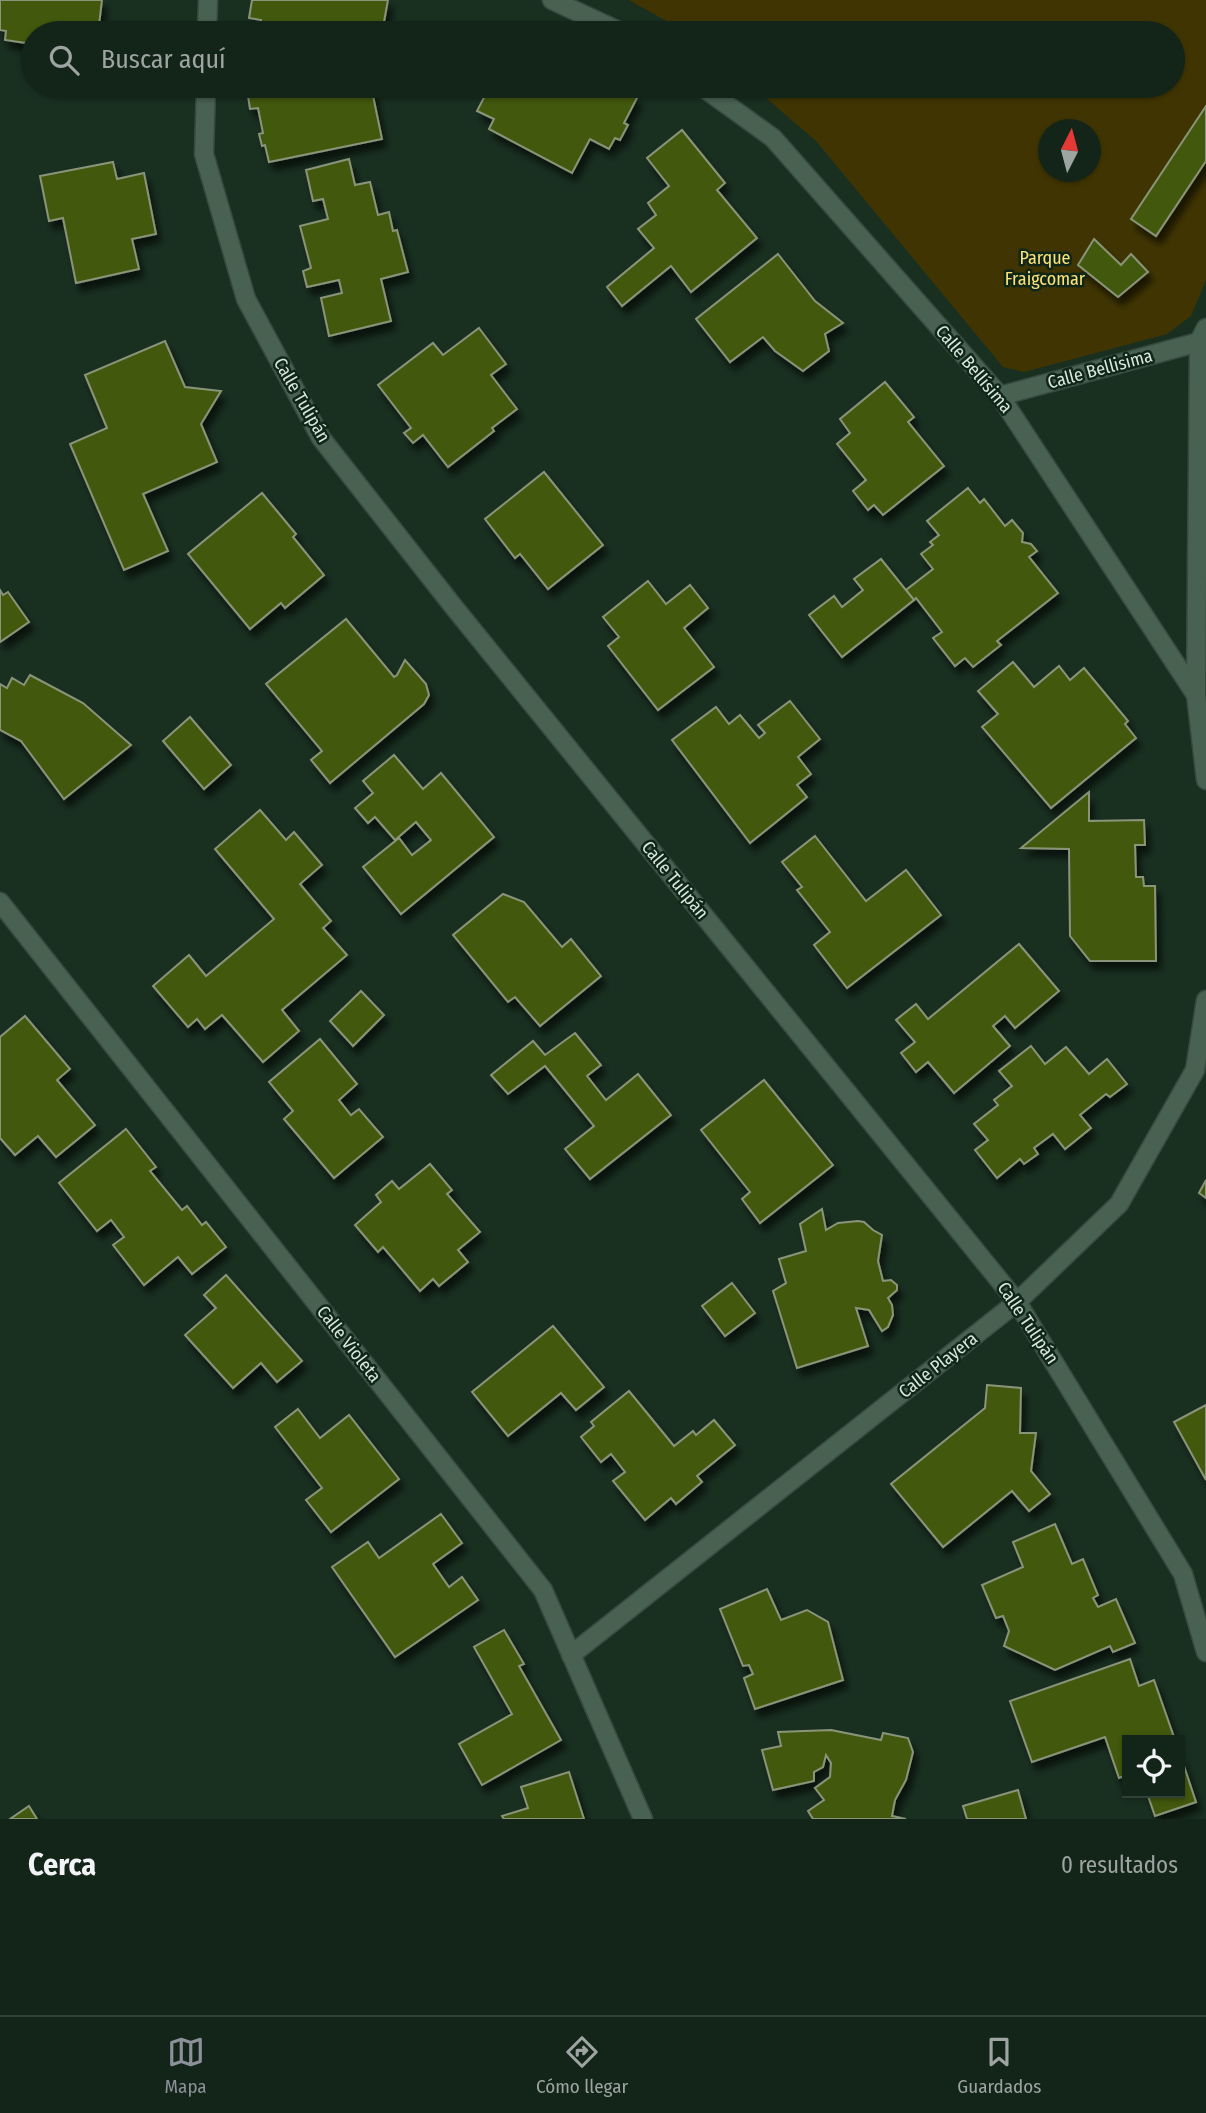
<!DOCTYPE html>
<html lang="es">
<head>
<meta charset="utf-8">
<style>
	:root { --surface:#132419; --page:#1c2c22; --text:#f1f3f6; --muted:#9da4a2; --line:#324138; --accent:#8c9099 }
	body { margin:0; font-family:"Fira Sans Condensed",sans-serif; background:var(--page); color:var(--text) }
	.controls { position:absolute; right:21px; bottom:21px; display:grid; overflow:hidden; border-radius:0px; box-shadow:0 2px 5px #0004 }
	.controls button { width:63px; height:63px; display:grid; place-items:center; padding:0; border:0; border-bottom:2px solid var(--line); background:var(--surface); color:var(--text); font:35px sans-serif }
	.compass { position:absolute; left:1038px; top:119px; width:63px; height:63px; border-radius:50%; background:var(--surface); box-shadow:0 2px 5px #0004; rotate:6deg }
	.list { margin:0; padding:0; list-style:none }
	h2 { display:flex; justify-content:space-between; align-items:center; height:91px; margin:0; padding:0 28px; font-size:30px }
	h2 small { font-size:23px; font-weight:400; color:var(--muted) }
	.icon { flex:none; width:38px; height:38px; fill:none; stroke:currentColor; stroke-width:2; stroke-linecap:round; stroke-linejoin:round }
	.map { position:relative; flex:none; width:1206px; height:1819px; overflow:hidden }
	.search { position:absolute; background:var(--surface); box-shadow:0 2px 5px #0004; left:21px; right:21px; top:21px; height:77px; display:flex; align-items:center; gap:18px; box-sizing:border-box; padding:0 24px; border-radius:38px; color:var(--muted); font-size:26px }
	.sheet { height:196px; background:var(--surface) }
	nav { display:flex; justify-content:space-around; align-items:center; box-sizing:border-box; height:98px; border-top:2px solid var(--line); background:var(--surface); font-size:19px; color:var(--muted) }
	nav a { display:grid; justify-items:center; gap:4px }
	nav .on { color:var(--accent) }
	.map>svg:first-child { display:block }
</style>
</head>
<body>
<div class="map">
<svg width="1206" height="1819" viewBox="0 0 1206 1819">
	<defs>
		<filter id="shadow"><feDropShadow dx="4.5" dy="8" stdDeviation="3.5" flood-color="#0009"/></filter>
	</defs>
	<rect width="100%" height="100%" fill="#193021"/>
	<!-- green -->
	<path fill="#403502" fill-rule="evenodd" d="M629,0H1206V280L1191,316L1167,334L1024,372L1003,367L816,141L752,86H1173V33H688ZM1048,130H1090V172H1048Z"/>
	<!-- building -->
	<g fill="#435910" stroke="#8a9479" stroke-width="2" filter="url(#shadow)">
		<path d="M0,0H102L98,33H33V44L5,40L6,31L0,30Z"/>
		<path d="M252,0H388L382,33H259L261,20L249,18Z"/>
		<path d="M472,27L484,33H469Z"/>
		<path d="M266,86H371L382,139L269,162L265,145L262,146L259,134L263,133L258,108L250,109L248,96L267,92Z"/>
		<path d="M490,86H614L637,98L624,123L628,125L620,140L615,138L609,149L590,139L572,173L489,129L494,119L477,111Z"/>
		<path d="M1206,106V161L1156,236L1131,219Z"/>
		<path d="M682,130L725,183L717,190L757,238L691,292L671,266L622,306L607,287L654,248L638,229L656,215L648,203L669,186L647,158Z"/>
		<path d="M349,159L355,185L370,182L378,215L389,212L393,231L397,230L408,272L381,279L391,321L329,336L321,298L342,293L339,280L307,287L303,271L311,268L300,226L328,219L323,199L313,201L306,170Z"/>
		<path d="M113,162L117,179L144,173L156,234L132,239L139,269L76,283L63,218L49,221L40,176Z"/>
		<path d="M1094,239L1121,265L1131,254L1148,272L1118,297L1078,265Z"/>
		<path d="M778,254L815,301L843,323L825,334L829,351L803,371L775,351L763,337L730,362L696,319Z"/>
		<path d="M479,328L506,364L491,375L517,409L492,428L494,431L448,467L423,435L413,443L404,433L411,428L378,385L433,343L443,355Z"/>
		<path d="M165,341L185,387L221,391L201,424L217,462L143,494L168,551L124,570L70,444L107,428L85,375Z"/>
		<path d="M885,382L914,417L908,422L944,466L883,515L874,505L868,510L853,491L866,480L837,444L850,433L840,419Z"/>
		<path d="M544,472L603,545L548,589L520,554L515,558L485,519Z"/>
		<path d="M968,488L980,503L984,499L1005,526L1012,520L1023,533L1022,542L1031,544L1037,551L1029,557L1058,593L997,641L1001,645L973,667L965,658L955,666L933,638L942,632L916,598L914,600L906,590L933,569L921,554L933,545L930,542L939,535L927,521Z"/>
		<path d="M262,493L296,534L293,537L324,575L285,608L281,603L250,629L188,554Z"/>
		<path d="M881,559L914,600L842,657L809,615L834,596L842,607L863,590L854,579Z"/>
		<path d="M648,581L666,604L690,585L708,608L684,628L714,667L658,710L608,646L619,637L603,617Z"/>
		<path d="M0,590L3,595L8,592L29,622L0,642Z"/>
		<path d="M346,619L394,677L397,675L405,660L426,684L429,695L424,704L330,783L311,760L322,751L266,684Z"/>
		<path d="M1013,662L1034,687L1059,666L1070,680L1084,668L1128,721L1125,724L1136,738L1051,808L982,727L998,714L978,691Z"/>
		<path d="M30,675L83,703L131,745L64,799L21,741L0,730V684L7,688L12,678L24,685Z"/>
		<path d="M790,701L820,739L798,757L811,774L797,785L807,797L750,843L672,740L716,707L729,724L740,715L759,738L765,733L758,725Z"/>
		<path d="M190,717L231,765L204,789L163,741Z"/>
		<path d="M394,755L423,789L441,773L494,837L401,914L363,867L399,838L412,855L431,840L416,822L395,840L375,817L368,823L355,808L373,793L363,781Z"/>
		<path d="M1089,792V821L1144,820L1145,845H1135L1136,877H1143L1144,886H1155L1156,961H1090L1070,936L1069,849L1021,848Z"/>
		<path d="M260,810L286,840L294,832L322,865L300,884L331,921L323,928L347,955L282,1010L299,1031L263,1062L222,1015L205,1029L197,1019L188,1027L153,986L189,955L206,976L274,919L215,849Z"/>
		<path d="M815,836L866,901L906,870L941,915L847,988L814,945L830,932L797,890L802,887L782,862Z"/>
		<path d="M503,894L524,902L562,947L571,939L601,976L540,1026L515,997L508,1002L453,935Z"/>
		<path d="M1019,944L1059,991L1015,1028L1005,1016L993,1026L1010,1046L954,1093L928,1062L916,1072L901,1053L915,1042L896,1020L916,1004L928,1019Z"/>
		<path d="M361,991L384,1015L353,1046L330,1021Z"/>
		<path d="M25,1016L70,1069L57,1080L95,1125L56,1157L38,1136L15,1155L0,1138V1037Z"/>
		<path d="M575,1033L601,1065L587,1076L606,1100L638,1074L671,1115L590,1179L565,1149L594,1126L545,1066L508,1094L491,1075L533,1041L545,1055Z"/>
		<path d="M320,1039L357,1084L339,1100L351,1115L359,1109L383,1137L334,1178L284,1119L293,1111L269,1082Z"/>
		<path d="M1031,1046L1045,1064L1066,1047L1089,1074L1107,1059L1127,1084L1110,1097L1106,1094L1080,1115L1091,1128L1065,1149L1053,1134L1034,1148L1038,1154L1024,1164L1020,1159L997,1178L975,1150L988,1140L974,1124L998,1105L994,1100L1012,1086L999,1071Z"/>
		<path d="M764,1080L833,1165L760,1223L742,1199L750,1192L701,1130Z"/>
		<path d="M126,1129L156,1167L150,1171L182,1210L187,1206L202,1225L206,1222L226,1247L192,1274L178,1257L144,1285L113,1245L124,1237L111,1220L97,1231L59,1183Z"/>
		<path d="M430,1164L452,1190L447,1194L480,1232L458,1250L468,1262L439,1286L433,1279L420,1291L383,1247L378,1252L355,1225L381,1202L376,1195L392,1181L399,1189Z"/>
		<path d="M1206,1180V1198L1199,1193Z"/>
		<path d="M822,1209L826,1230L838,1223L858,1221L864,1222L873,1230L882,1235L878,1261L883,1281L891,1280L897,1285V1290L888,1298L892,1305L893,1315L888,1327L882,1331L869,1310L856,1308L868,1346L797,1368L773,1291L786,1283L779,1259L806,1251L800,1224Z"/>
		<path d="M226,1275L302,1361L277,1382L261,1363L233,1388L185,1335L216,1308L204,1295Z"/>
		<path d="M732,1283L755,1313L725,1336L702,1306Z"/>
		<path d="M553,1326L604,1387L576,1410L561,1393L508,1436L472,1392Z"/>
		<path d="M987,1385L1021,1388L1020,1433H1036L1031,1471L1050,1494L1029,1511L1012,1491L943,1547L891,1484L985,1408Z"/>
		<path d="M629,1391L674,1446L693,1431L696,1435L714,1420L735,1445L697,1476L702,1482L676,1504L671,1498L645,1520L613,1481L625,1472L611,1454L601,1462L581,1437L594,1426L591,1422Z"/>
		<path d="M1206,1405V1480L1174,1422Z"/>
		<path d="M298,1409L320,1438L349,1415L399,1479L331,1532L306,1500L322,1488L275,1427Z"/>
		<path d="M441,1514L462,1543L433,1564L449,1587L462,1577L478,1600L395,1657L332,1567L368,1542L379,1558Z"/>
		<path d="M1055,1524L1072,1564L1083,1559L1098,1595L1093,1598L1098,1607L1116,1599L1135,1643L1113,1652L1110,1646L1055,1670L1004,1646L1009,1631L1003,1616L996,1618L982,1585L1023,1567L1013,1542Z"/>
		<path d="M767,1589L781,1620L807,1610L828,1622L843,1680L755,1709L744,1678L753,1674L749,1665L743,1666L720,1609Z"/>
		<path d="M504,1630L524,1664L519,1666L561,1740L482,1785L459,1744L512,1714L474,1647Z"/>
		<path d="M1130,1659L1139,1686L1154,1680L1175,1740H1127V1775L1119,1778L1105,1737L1032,1762L1010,1701Z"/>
		<path d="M831,1730L881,1740L883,1733L908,1738L913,1752L906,1780L895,1800L892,1816L906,1819H813L808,1811L824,1800L815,1788L830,1777L831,1763L826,1755L823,1767L814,1772V1781L773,1790L762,1750L781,1746L778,1732Z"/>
		<path d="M1180,1754L1196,1802L1155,1816L1147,1793H1180Z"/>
		<path d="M569,1772L584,1819H504L502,1816L528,1808L521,1787Z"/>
		<path d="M1018,1790L1026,1819H967L963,1806Z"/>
		<path d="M29,1806L37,1819H10Z"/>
	</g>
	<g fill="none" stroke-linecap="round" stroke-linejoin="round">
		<!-- minor casing -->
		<g stroke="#364a3d" stroke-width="21">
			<g id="minor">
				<path d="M552,0L623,33"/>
				<path d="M207,33L208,0"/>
				<path d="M206,86L204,154L246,299L321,438L453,606L1017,1302L1183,1574L1206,1652"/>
				<path d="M701,86L773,138L1000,396L1196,695"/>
				<path d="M1206,328L1199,342L1196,695L1206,780"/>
				<path d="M1000,396L1199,342"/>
				<path d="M0,902L543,1590L643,1819"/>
				<path d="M571,1655L1017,1302L1119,1204L1195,1070L1206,1000"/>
			</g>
		</g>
		<!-- minor -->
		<use href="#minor" stroke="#486150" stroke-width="18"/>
	</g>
	<g text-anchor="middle" stroke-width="5" stroke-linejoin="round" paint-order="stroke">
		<!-- park labels -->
		<g font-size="18" fill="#fce379" stroke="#0f2618">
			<text x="1045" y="264">Parque<tspan x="1045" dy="21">Fraigcomar</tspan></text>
		</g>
		<!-- street labels -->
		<g font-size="18" fill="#d9e7dd" stroke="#0f2618">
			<text transform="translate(974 369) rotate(50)" y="6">Calle Bellísima</text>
			<text transform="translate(1100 369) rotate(-15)" y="6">Calle Bellisima</text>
			<text transform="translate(302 400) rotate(60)" y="6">Calle Tulipán</text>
			<text transform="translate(675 880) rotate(51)" y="6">Calle Tulipán</text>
			<text transform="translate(1028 1323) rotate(56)" y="6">Calle Tulipán</text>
			<text transform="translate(349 1344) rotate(52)" y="6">Calle Violeta</text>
			<text transform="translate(938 1365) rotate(-38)" y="6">Calle Playera</text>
		</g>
	</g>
</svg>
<div class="controls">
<button><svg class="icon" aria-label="locate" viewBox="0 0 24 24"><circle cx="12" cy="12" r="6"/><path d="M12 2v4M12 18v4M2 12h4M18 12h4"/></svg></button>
</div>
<svg class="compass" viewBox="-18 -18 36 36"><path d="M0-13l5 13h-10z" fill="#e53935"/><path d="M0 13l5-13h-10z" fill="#9da4a2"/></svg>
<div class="search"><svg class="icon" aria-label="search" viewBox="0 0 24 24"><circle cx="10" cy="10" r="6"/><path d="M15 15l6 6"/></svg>Buscar aquí</div>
</div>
<section class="sheet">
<h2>Cerca<small>0 resultados</small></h2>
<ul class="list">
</ul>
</section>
<nav>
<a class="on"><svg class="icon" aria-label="map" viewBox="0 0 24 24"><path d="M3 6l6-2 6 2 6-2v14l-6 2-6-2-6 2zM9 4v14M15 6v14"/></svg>Mapa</a>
<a><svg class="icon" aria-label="directions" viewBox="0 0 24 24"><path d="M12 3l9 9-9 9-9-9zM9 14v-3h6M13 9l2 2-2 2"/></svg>Cómo llegar</a>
<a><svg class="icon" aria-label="saved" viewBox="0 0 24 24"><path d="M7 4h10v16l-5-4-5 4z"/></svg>Guardados</a>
</nav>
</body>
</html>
